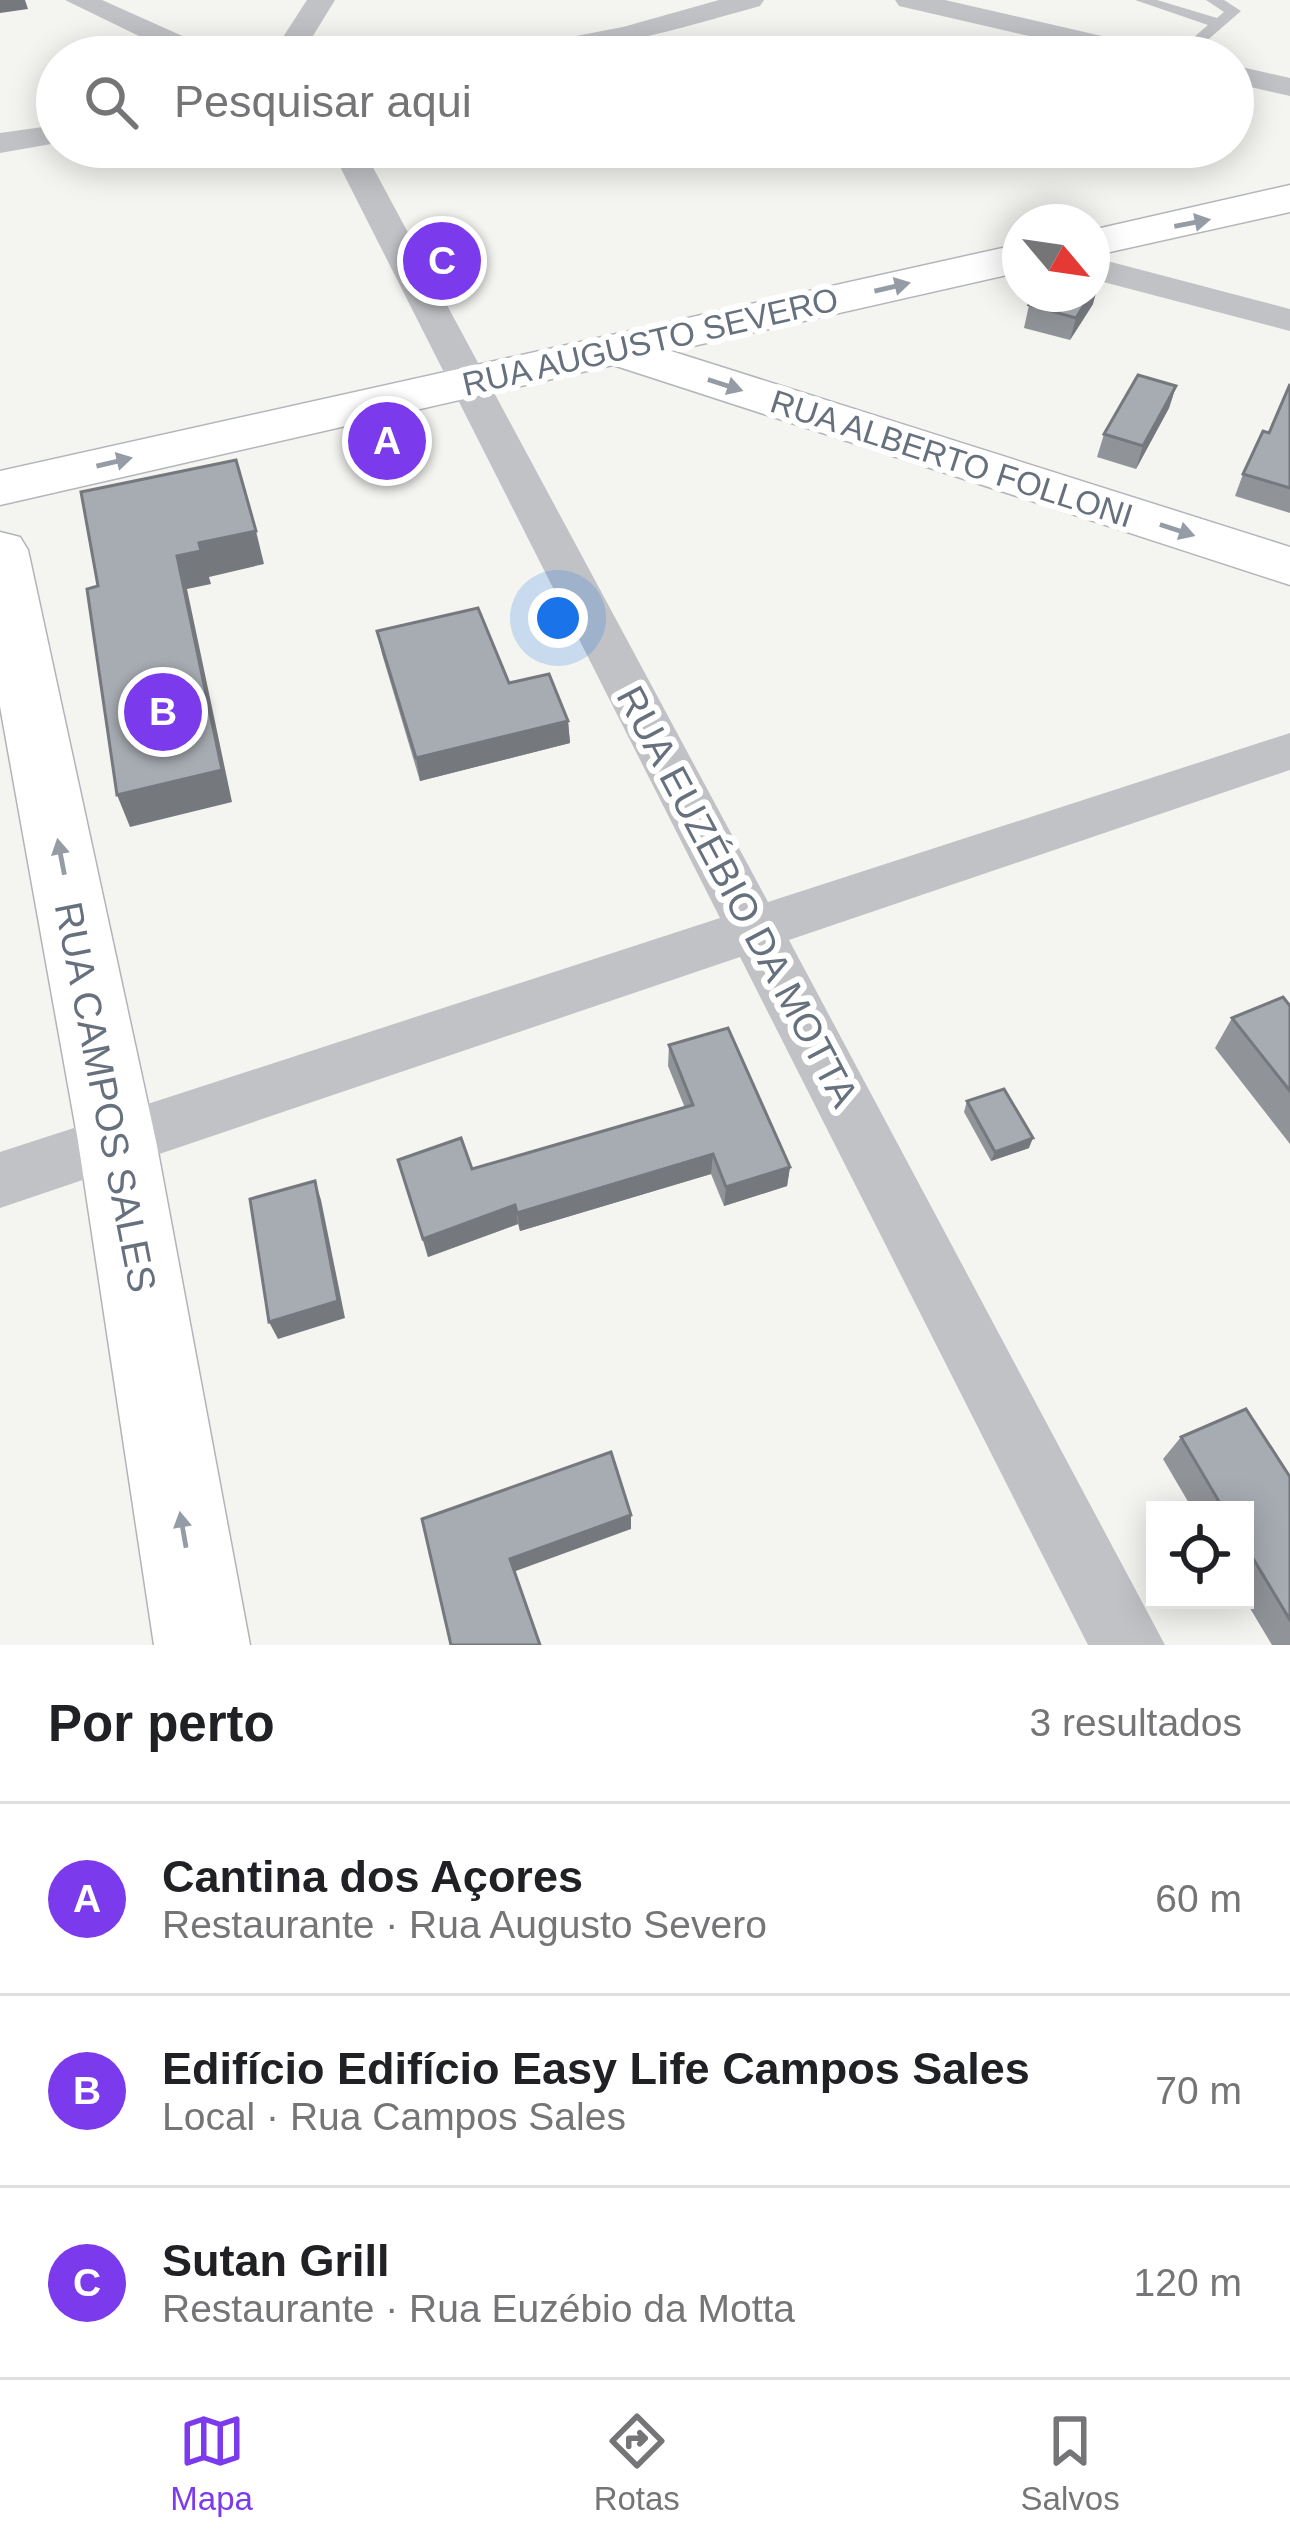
<!DOCTYPE html>
<html lang="pt">
<head>
<meta charset="utf-8">
<style>
	:root { --surface:#fff; --page:#f2f2f2; --text:#202124; --muted:#757577; --line:#e0e0e0; --accent:#7c3aed }
	body { margin:0; font-family:Helvetica,sans-serif; background:var(--page); color:var(--text) }
	.controls { position:absolute; right:36px; bottom:36px; display:grid; overflow:hidden; border-radius:0px; box-shadow:0 6px 30px #0003 }
	.controls button { width:108px; height:108px; display:grid; place-items:center; padding:0; border:0; border-bottom:3px solid var(--line); background:var(--surface); color:var(--text); font:60px sans-serif }
	.compass { position:absolute; left:1002px; top:204px; width:108px; height:108px; border-radius:50%; background:var(--surface); box-shadow:0 6px 30px #0003; rotate:119deg }
	.you { position:absolute; left:558px; top:618px; width:42px; height:42px; margin:-30px; border:9px solid #fff; border-radius:50%; background:#1a73e8; box-shadow:0 0 0 18px #1a73e833 }
	.badge { display:grid; place-items:center; width:78px; height:78px; border-radius:50%; background:var(--accent); color:#fff; font-size:39px; font-weight:700 }
	.pin { position:absolute; translate:-50% -50%; border:6px solid #fff; box-shadow:0 3px 12px #0006 }
	.list { margin:0; padding:0; list-style:none }
	h2 { display:flex; justify-content:space-between; align-items:center; height:156px; margin:0; padding:0 48px; font-size:51px }
	h2 small { font-size:39px; font-weight:400; color:var(--muted) }
	.list li { display:grid; grid-template-columns:78px 1fr auto; gap:36px; align-items:center; box-sizing:border-box; height:192px; padding:0 48px; border-top:3px solid var(--line) }
	.list b { display:block; font-size:45px; white-space:nowrap }
	.list p { margin:0; font-size:39px; white-space:nowrap; color:var(--muted) }
	.list em { font-size:39px; font-style:normal; color:var(--muted) }
	.icon { flex:none; width:66px; height:66px; fill:none; stroke:currentColor; stroke-width:2; stroke-linecap:round; stroke-linejoin:round }
	.map { position:relative; flex:none; width:1290px; height:1645px; overflow:hidden }
	.search { position:absolute; background:var(--surface); box-shadow:0 6px 30px #0003; left:36px; right:36px; top:36px; height:132px; display:flex; align-items:center; gap:30px; box-sizing:border-box; padding:0 42px; border-radius:66px; color:var(--muted); font-size:45px }
	.sheet { height:732px; background:var(--surface) }
	nav { display:flex; justify-content:space-around; align-items:center; box-sizing:border-box; height:168px; border-top:3px solid var(--line); background:var(--surface); font-size:33px; color:var(--muted) }
	nav a { display:grid; justify-items:center; gap:6px }
	nav .on { color:var(--accent) }
	.map>svg:first-child { display:block }
</style>
</head>
<body>
<div class="map">
<svg width="1290" height="1645" viewBox="0 0 1290 1645">
	<rect width="100%" height="100%" fill="#f4f4f1"/>
	<g fill="none" stroke-linecap="round" stroke-linejoin="round">
		<!-- secondary casing -->
		<g stroke="#b2b6ba" stroke-width="3">
			<g id="secondary">
				<path d="M1290,185V212L1092,256V230Z"/>
				<path d="M1020,244V272L671,351L1290,547V585L613,365L0,505V471Z"/>
			</g>
		</g>
		<!-- primary casing -->
		<g stroke="#b1b4b8" stroke-width="3">
			<path id="primary" d="M0,532L20,537L28,550L156,1141L250,1645H154L78,1141L0,706Z"/>
		</g>
		<!-- lane -->
		<path fill="#c0c2c5" fill-rule="evenodd" d="M1135,0H1157L1217,18L1224,12L1206,0H1224L1241,11L1188,57H1171L1208,25Z"/>
		<!-- street -->
		<g fill="#c0c2c5" fill-rule="evenodd">
			<path d="M65,0H102L216,51L221,57H182Z"/>
			<path d="M307,0H335L300,57H270Z"/>
			<path d="M719,0H764L760,6C670,31 586,57 492,57L497,51L623,27Z"/>
			<path d="M895,0H945L1167,51L1172,57H1119L899,6Z"/>
			<path d="M1233,65L1290,78V96L1233,83Z"/>
			<path d="M57,125V143L0,153V133Z"/>
			<path d="M330,147H362L768,902L1290,733V770L789,940L1165,1645H1088L740,957L0,1208V1152L720,918Z"/>
			<path d="M1092,257L1290,309V331L1092,279Z"/>
		</g>
		<!-- secondary -->
		<use href="#secondary" fill="#fff" fill-rule="evenodd"/>
		<!-- primary -->
		<use href="#primary" fill="#fff" fill-rule="evenodd"/>
	</g>
	<!-- wall -->
	<g fill="#909499">
		<path d="M1093,304L1070,340L1024,328L1029,305Z"/>
		<path d="M1290,384V513L1235,496L1243,474L1269,433Z"/>
		<path d="M1176,386L1169,408L1136,469L1097,457L1104,434Z"/>
		<path d="M377,631L509,683L568,721L570,743L420,781L382,654Z"/>
		<path d="M1290,1006V1144L1215,1048L1232,1018Z"/>
		<path d="M669,1045L790,1167L787,1186L724,1206L711,1174L520,1231L518,1224L428,1257L398,1160L472,1169L685,1108L668,1066Z"/>
		<path d="M967,1101L1029,1148L991,1161L964,1112Z"/>
		<path d="M1181,1437L1290,1477V1645H1272L1245,1600V1510H1193L1163,1459Z"/>
	</g>
	<!-- shaded-wall -->
	<g fill="#75787d">
		<path d="M0,0H25L28,9L0,13Z"/>
		<path d="M1099,282L1093,304L1070,340L1076,318Z"/>
		<path d="M1176,386L1169,408L1136,469L1143,446Z"/>
		<path d="M256,531L264,564L209,577L211,584L187,589L232,802L130,827L117,795L177,556L199,543Z"/>
		<path d="M568,721L570,743L420,781L416,758Z"/>
		<path d="M1033,1138L1029,1148L991,1161L995,1152Z"/>
		<path d="M713,1154L711,1174L520,1231L517,1213Z"/>
		<path d="M790,1167L787,1186L724,1206L726,1187Z"/>
		<path d="M315,1181L321,1200L345,1318L278,1339L269,1322Z"/>
		<path d="M515,1205L518,1224L428,1257L423,1239Z"/>
		<path d="M631,1515V1529L513,1572L510,1559Z"/>
	</g>
	<!-- building -->
	<g fill="#a7acb2" stroke="#75787d" stroke-width="3">
		<path d="M1037,294H1091L1076,318L1029,305Z"/>
		<path d="M1138,375L1176,386L1143,446L1104,434Z"/>
		<path d="M1290,384V488L1243,474L1263,431L1269,433Z"/>
		<path d="M236,460L256,531L199,543L201,551L177,556L222,770L117,795L87,589L98,586L81,492Z"/>
		<path d="M478,608L509,683L549,674L568,721L416,758L377,631Z"/>
		<path d="M1283,997L1290,1006V1091L1232,1018Z"/>
		<path d="M728,1028L790,1167L726,1187L713,1154L517,1213L515,1205L423,1239L398,1160L461,1138L472,1169L693,1105L669,1045Z"/>
		<path d="M1004,1089L1033,1138L995,1152L967,1101Z"/>
		<path d="M315,1181L338,1301L269,1322L250,1199Z"/>
		<path d="M1246,1409L1290,1477V1620L1245,1545V1510H1224L1181,1437Z"/>
		<path d="M611,1452L631,1515L510,1559L540,1645H451L422,1519Z"/>
	</g>
	<!-- one-way arrows -->
	<defs><path id="oneway-solid" d="M-6-.8H1V-3.2L6.5 0L1 3.2V.8H-6Z" transform="scale(3)"/></defs>
	<g fill="#959ca5">
		<use href="#oneway-solid" transform="translate(1192 223) rotate(-11)"/>
		<use href="#oneway-solid" transform="translate(892 287) rotate(-13)"/>
		<use href="#oneway-solid" transform="translate(725 385) rotate(18)"/>
		<use href="#oneway-solid" transform="translate(114 462) rotate(-13)"/>
		<use href="#oneway-solid" transform="translate(1177 530) rotate(18)"/>
		<use href="#oneway-solid" transform="translate(61 857) rotate(-101)"/>
		<use href="#oneway-solid" transform="translate(183 1530) rotate(-100)"/>
	</g>
	<g text-anchor="middle" stroke-width="12" stroke-linejoin="round" paint-order="stroke">
		<!-- far-street labels -->
		<g font-size="33" fill="#67717e" stroke="#fff">
			<text transform="translate(650 341) rotate(-13)" y="12">RUA AUGUSTO SEVERO</text>
			<text transform="translate(952 458) rotate(18)" y="12">RUA ALBERTO FOLLONI</text>
		</g>
		<!-- street labels -->
		<g font-size="39" fill="#67717e" stroke="#fff">
			<text transform="translate(738 896) rotate(62)" y="14">RUA EUZÉBIO DA MOTTA</text>
			<text transform="translate(106 1097) rotate(79)" y="14">RUA CAMPOS SALES</text>
		</g>
	</g>
</svg>
<div class="controls">
<button><svg class="icon" aria-label="locate" viewBox="0 0 24 24"><circle cx="12" cy="12" r="6"/><path d="M12 2v4M12 18v4M2 12h4M18 12h4"/></svg></button>
</div>
<svg class="compass" viewBox="-18 -18 36 36"><path d="M0-13l5 13h-10z" fill="#e53935"/><path d="M0 13l5-13h-10z" fill="#757577"/></svg>
<div class="you"></div>
<div class="pin badge" style="left:387px;top:441px">A</div>
<div class="pin badge" style="left:163px;top:712px">B</div>
<div class="pin badge" style="left:442px;top:261px">C</div>
<div class="search"><svg class="icon" aria-label="search" viewBox="0 0 24 24"><circle cx="10" cy="10" r="6"/><path d="M15 15l6 6"/></svg>Pesquisar aqui</div>
</div>
<section class="sheet">
<h2>Por perto<small>3 resultados</small></h2>
<ul class="list">
<li><span class="badge">A</span><div><b>Cantina dos Açores</b><p>Restaurante · Rua Augusto Severo</p></div><em>60 m</em></li>
<li><span class="badge">B</span><div><b>Edifício Edifício Easy Life Campos Sales</b><p>Local · Rua Campos Sales</p></div><em>70 m</em></li>
<li><span class="badge">C</span><div><b>Sutan Grill</b><p>Restaurante · Rua Euzébio da Motta</p></div><em>120 m</em></li>
</ul>
</section>
<nav>
<a class="on"><svg class="icon" aria-label="map" viewBox="0 0 24 24"><path d="M3 6l6-2 6 2 6-2v14l-6 2-6-2-6 2zM9 4v14M15 6v14"/></svg>Mapa</a>
<a><svg class="icon" aria-label="directions" viewBox="0 0 24 24"><path d="M12 3l9 9-9 9-9-9zM9 14v-3h6M13 9l2 2-2 2"/></svg>Rotas</a>
<a><svg class="icon" aria-label="saved" viewBox="0 0 24 24"><path d="M7 4h10v16l-5-4-5 4z"/></svg>Salvos</a>
</nav>
</body>
</html>
